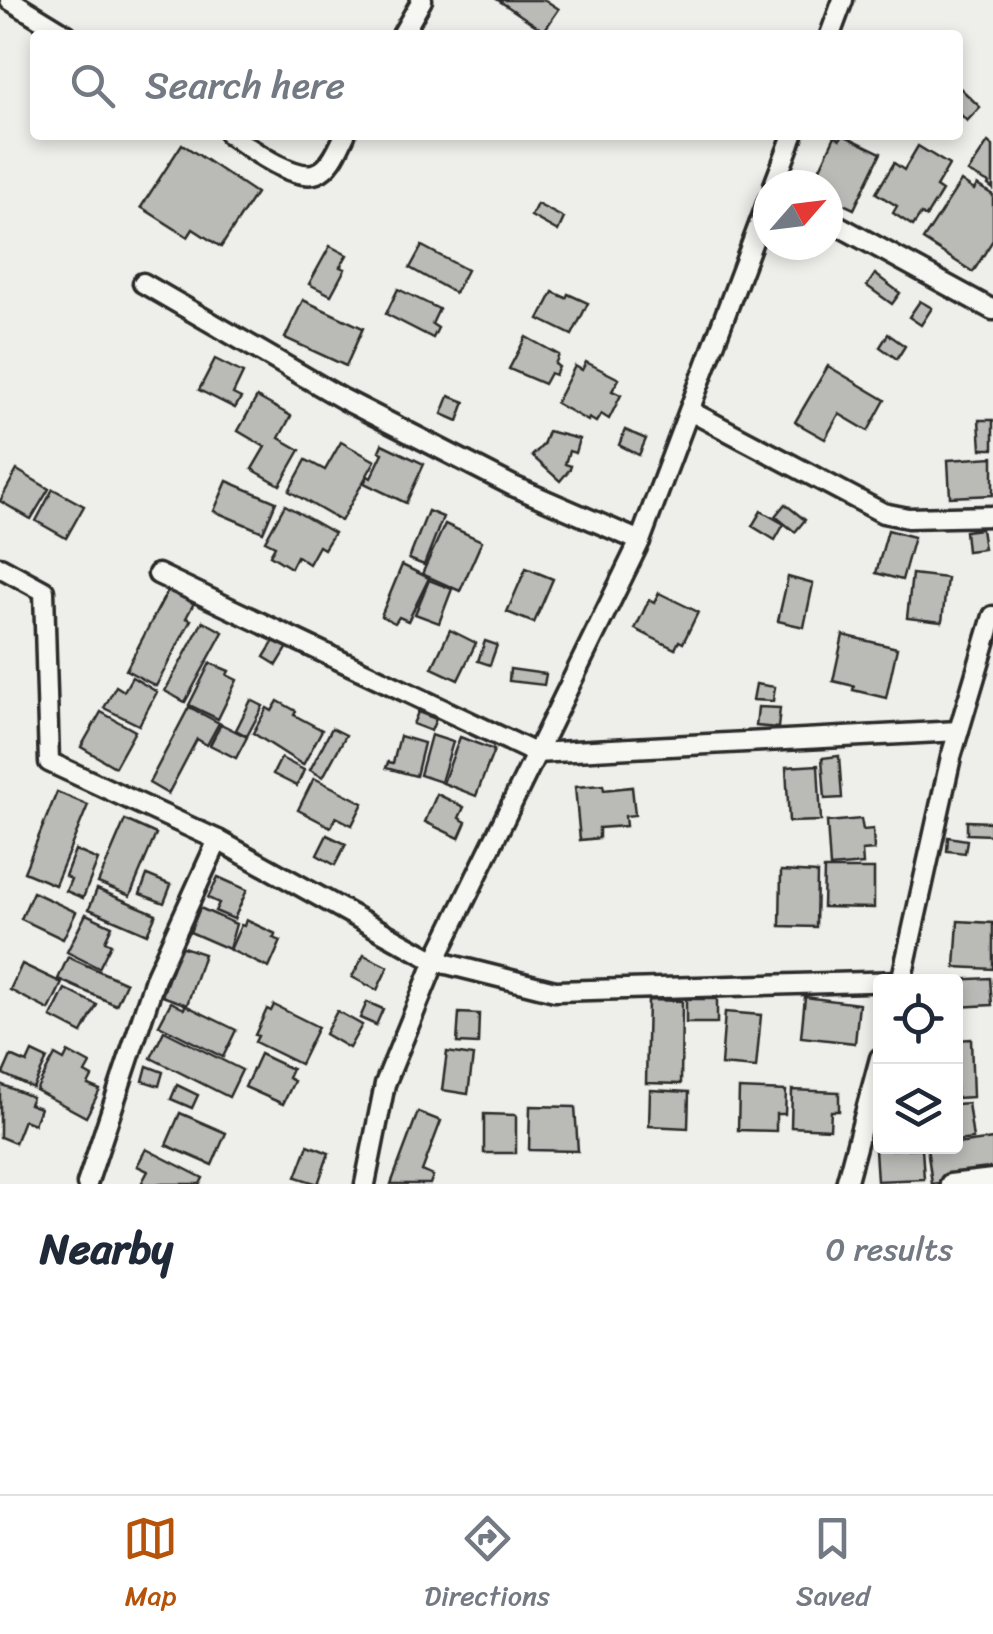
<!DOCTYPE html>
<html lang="en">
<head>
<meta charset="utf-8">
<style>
	:root { --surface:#fff; --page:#f6f6f7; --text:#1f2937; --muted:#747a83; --line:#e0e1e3; --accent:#b45309 }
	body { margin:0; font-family:Sriracha,sans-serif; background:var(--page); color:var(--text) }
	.controls { position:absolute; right:30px; bottom:30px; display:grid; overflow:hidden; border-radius:10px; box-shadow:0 5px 15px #0003 }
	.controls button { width:90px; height:90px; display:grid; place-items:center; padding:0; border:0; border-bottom:2px solid var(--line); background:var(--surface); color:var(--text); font:50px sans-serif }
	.compass { position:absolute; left:753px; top:170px; width:90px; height:90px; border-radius:50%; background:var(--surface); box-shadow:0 5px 15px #0003; rotate:62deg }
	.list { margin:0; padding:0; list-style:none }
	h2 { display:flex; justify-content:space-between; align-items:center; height:130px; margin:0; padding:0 40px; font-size:42px }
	h2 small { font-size:32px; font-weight:400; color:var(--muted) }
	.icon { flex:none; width:55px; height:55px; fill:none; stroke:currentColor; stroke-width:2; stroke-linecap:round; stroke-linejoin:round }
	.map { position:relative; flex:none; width:993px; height:1184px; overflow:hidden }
	.search { position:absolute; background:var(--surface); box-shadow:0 5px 15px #0003; left:30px; right:30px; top:30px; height:110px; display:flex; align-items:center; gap:25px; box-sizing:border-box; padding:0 35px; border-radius:10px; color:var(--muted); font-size:38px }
	.sheet { height:310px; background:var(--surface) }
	nav { display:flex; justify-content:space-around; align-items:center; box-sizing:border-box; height:140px; border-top:2px solid var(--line); background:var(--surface); font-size:28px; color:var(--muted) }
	nav a { display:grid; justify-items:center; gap:5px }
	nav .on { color:var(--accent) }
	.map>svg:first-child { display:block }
</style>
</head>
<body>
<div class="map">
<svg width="993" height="1184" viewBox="0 0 993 1184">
	<rect width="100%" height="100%" fill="#eeeeea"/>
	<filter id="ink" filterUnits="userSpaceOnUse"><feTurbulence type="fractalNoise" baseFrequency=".01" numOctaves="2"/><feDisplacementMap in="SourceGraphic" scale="20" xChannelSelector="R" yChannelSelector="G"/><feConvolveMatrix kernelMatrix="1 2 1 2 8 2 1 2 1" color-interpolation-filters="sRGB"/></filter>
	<g filter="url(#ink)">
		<!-- building -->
		<g fill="#babab7" stroke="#2b2b2b" stroke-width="2.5">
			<path d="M498,0H545L559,9L544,31Z"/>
			<path d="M958,86L980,107L967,121L958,112Z"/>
			<path d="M843,135L881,153L854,209L828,197V185H812L835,136L840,139Z"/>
			<path d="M988,142L993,146V189L988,185L989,183L968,172Z"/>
			<path d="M182,144L256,193L221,247L193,229L188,237L141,207Z"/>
			<path d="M918,146L949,165L936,187L942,191L926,217L921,214L913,226L893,213L897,206L876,193L894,163L904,170Z"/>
			<path d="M961,181L974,190L977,185L993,195V240L973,272L923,240Z"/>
			<path d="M537,204L564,218L558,231L531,216Z"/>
			<path d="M330,246L347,255L340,267L345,269L331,295L309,284Z"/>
			<path d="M422,246L467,270L455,293L410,268Z"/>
			<path d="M875,274L900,293L892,304L867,286Z"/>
			<path d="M398,289L439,309L432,324L438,328L433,338L386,314Z"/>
			<path d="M553,292L566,298L568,294L588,303L572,335L539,319Z"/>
			<path d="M303,300L363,328L346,366L285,338Z"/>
			<path d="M920,301L932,308L921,325L909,317Z"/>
			<path d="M888,334L905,346L897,359L880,347Z"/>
			<path d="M526,337L559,355L555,364L559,367L555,375L550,373L544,384L509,369Z"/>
			<path d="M215,359L243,373L233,394L241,398L235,408L199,390Z"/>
			<path d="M586,362L619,379L612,391L621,395L609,419L601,414L596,422L589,418L588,421L556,403L575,366L582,370Z"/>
			<path d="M828,366L885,400L868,431L839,414L825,439L795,422Z"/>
			<path d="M449,396L465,402L458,421L442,414Z"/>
			<path d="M257,397L291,416L279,438L300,450L280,485L252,469L265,447L238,431Z"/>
			<path d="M979,420H993V449H981Z"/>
			<path d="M625,430L646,439L639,455L619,445Z"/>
			<path d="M548,431L579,439L575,453L569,451L565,464L571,466L570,469L560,481L532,456L543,445Z"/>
			<path d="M341,442L375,461L341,521L289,491L306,460L325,470Z"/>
			<path d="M382,444L424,464L406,503L364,483L368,476L371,478L383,453L379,451Z"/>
			<path d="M993,457V495L950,497L948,460Z"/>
			<path d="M17,470L49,489L31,519L0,501Z"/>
			<path d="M227,481L276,502L263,532L214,511Z"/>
			<path d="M53,489L84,506L66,538L36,521Z"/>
			<path d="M785,504L805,520L795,532L775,516Z"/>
			<path d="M285,505L334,533L324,549L319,546L309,564L297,556L291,568L270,555L275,546L265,541Z"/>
			<path d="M428,511L443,517L424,565L409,559Z"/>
			<path d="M761,511L784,524L775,540L752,526Z"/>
			<path d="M445,524L482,541L460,591L422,574Z"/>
			<path d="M981,529L984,549L967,551L965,531Z"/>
			<path d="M888,530L914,537L902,580L876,573Z"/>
			<path d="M402,565L429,578L408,621L399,617L395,623L381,616Z"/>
			<path d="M526,568L553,579L534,623L507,612Z"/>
			<path d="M912,574L947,578L942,622L907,618Z"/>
			<path d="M788,577L813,584L804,627L778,621Z"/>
			<path d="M429,580L452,589L439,623L415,614Z"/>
			<path d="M169,588L195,601L186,618L191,620L156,686L126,670Z"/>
			<path d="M659,593L698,612L683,643L679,641L675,649L635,629L649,600L654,603Z"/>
			<path d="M203,621L223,632L185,702L165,691Z"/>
			<path d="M450,630L476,643L458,680L432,668Z"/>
			<path d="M843,635L897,648L886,698L853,690L854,686L833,681Z"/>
			<path d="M275,639L288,647L277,665L264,657Z"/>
			<path d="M485,641L497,645L490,665L478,661Z"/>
			<path d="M210,663L229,671L227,675L237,680L218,719L189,705Z"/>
			<path d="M510,669L546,674L544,685L509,681Z"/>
			<path d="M132,677L157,692L139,725L104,708L116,686L124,691Z"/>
			<path d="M756,684L775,687L773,701L753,700Z"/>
			<path d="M251,700L263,706L247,736L236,730Z"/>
			<path d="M278,701L296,711L294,715L322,730L303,765L253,733L267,708L272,711Z"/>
			<path d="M189,707L219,723L207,745L197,739L168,794L149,783Z"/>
			<path d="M758,707L780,708L778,728L756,726Z"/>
			<path d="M101,712L135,731L115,767L81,747Z"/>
			<path d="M418,712L436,719L431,731L413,724Z"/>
			<path d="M221,724L247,737L236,758L210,745Z"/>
			<path d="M332,728L346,735L323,777L310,770Z"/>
			<path d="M431,735L453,742L441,782L420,775Z"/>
			<path d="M400,736L424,743L416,776L386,768L388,762L393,763Z"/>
			<path d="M460,737L494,750L476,796L443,783Z"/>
			<path d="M839,756L842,798L825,799L822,758Z"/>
			<path d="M281,758L304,770L297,786L273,774Z"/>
			<path d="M818,765L821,821L789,822L786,767Z"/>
			<path d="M314,778L363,803L352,825L336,817L331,827L298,810Z"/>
			<path d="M603,785L604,790L632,787L635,815L625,816L626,826L599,828V838L580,840L575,787Z"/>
			<path d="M57,792L88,805L55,885L24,872Z"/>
			<path d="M437,794L464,807L459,818L466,822L459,838L425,822Z"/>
			<path d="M861,819L863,830L873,829L874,850L862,851L863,864L830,867L827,822Z"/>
			<path d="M125,820L156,834L130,896L98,883Z"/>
			<path d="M967,821L991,822V835L967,834Z"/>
			<path d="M327,835L346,844L335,865L317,855Z"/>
			<path d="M948,837L967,840L965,853L947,851Z"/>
			<path d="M75,850L98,860L83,898L66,891L71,879L65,876Z"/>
			<path d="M824,869H874V908L823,907Z"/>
			<path d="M781,871L817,873L816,927L780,926Z"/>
			<path d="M147,875L171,885L164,903L140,894Z"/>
			<path d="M218,877L247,890L234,919L215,911L219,903L208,898Z"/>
			<path d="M97,889L156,914L147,934L89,909Z"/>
			<path d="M33,892L76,912L63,939L21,919Z"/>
			<path d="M200,908L236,924L229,949L190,932Z"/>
			<path d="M86,914L112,926L105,941L111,944L99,968L67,952Z"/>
			<path d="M246,920L276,934L273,938L281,941L269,968L230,950L241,925L244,926Z"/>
			<path d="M958,921L993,923V969L955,967Z"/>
			<path d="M180,946L204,954L187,1005L162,996Z"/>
			<path d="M364,955L388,967L377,990L352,977Z"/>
			<path d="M68,957L126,983L116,1005L58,979Z"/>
			<path d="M22,964L62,983L49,1010L10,990Z"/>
			<path d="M990,978L992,1005L956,1007V982L950,980Z"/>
			<path d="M65,989L97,1005L82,1033L51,1017Z"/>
			<path d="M805,997L859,1004L855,1043L801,1037Z"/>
			<rect x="686" y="999" width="31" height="24"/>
			<path d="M648,1000L682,1001L681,1084L646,1083Z"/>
			<path d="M171,1002L184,1009L185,1005L236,1030L223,1057L159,1025Z"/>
			<path d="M367,1002L383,1009L376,1025L360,1018Z"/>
			<path d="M274,1005L318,1027L300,1064L255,1042L258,1036L255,1035L267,1009L271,1011Z"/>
			<path d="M337,1011L362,1025L349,1048L325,1034Z"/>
			<path d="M725,1012L761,1015L756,1068L721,1065Z"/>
			<path d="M459,1013L479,1014L478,1044L457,1043Z"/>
			<path d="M164,1031L242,1070L229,1097L151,1058Z"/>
			<path d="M971,1039L973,1097L956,1098V1040Z"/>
			<path d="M32,1052L47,1059L33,1088L3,1074L11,1056L27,1063Z"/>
			<path d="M68,1052L90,1064L85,1073L92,1077L88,1085L100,1090L86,1117L36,1090L55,1055L64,1060Z"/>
			<path d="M447,1052L473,1056L468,1094L442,1090Z"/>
			<path d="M260,1054L292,1069L288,1078L294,1081L283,1104L245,1087Z"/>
			<path d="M147,1066L163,1072L159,1086L143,1081Z"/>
			<path d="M0,1084L32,1097L29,1104L40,1108L34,1124L24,1120L15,1143L0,1137Z"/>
			<path d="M177,1085L198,1095L192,1108L171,1099Z"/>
			<path d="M739,1089L786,1091L785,1114H776V1131L738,1130Z"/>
			<path d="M650,1090L689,1092L688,1128L649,1126Z"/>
			<path d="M792,1090L839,1092V1111H831L830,1129L791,1127Z"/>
			<path d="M968,1103L973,1139L956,1141V1104Z"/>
			<path d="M530,1106L575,1107L578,1151L529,1150Z"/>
			<path d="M418,1112L441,1121L422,1171L433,1176L430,1184H391Z"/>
			<path d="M180,1113L226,1133L212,1165L166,1145Z"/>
			<path d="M484,1114L516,1115V1153H484Z"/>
			<path d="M993,1139V1175L932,1184L927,1147L956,1146V1144Z"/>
			<path d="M308,1145L329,1153L318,1184L296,1177Z"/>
			<path d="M922,1148L924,1179L877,1181L875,1150Z"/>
			<path d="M146,1149L203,1178L200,1184H141L148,1171L137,1166Z"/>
		</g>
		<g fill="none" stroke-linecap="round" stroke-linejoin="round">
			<!-- street casing -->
			<g stroke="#2b2b2b" stroke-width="25">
				<g id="street">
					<path d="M10,0L67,35"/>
					<path d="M402,35L422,0"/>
					<path d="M830,35L843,0"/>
					<path d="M230,135C249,147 294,182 317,173C331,168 339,147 345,135"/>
					<path d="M774,185L793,135"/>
					<path d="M828,220L993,310"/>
					<path d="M143,283L343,399L513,486L640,541"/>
					<path d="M690,411L883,513L908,518L993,516"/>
					<path d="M0,567L44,591L49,762L218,840L435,961L555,991L902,981"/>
					<path d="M158,574L535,753L959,731"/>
					<path d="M901,982L951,757L993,616"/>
					<path d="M87,1184L156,976L218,840"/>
					<path d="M365,1184L385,1084L435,961L640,541L768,201"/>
					<path d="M846,1184L880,1058"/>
					<path d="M950,1184L993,1179"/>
				</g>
			</g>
			<!-- street -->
			<use href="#street" stroke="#f6f6f2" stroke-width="18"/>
		</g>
	</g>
</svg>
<div class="controls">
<button><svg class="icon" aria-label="locate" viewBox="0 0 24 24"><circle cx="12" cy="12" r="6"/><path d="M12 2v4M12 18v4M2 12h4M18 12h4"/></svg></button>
<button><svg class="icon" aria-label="layers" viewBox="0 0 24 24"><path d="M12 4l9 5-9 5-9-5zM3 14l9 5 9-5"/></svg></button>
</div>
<svg class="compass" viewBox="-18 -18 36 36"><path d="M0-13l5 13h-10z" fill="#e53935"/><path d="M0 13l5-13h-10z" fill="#747a83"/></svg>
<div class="search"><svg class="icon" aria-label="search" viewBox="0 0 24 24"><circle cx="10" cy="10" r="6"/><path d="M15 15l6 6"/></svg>Search here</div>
</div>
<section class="sheet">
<h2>Nearby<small>0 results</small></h2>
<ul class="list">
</ul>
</section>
<nav>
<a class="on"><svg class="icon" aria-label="map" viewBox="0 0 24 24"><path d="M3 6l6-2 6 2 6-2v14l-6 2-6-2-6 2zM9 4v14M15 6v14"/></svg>Map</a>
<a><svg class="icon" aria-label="directions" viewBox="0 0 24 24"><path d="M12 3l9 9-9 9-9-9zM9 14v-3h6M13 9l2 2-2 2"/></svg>Directions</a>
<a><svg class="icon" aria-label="saved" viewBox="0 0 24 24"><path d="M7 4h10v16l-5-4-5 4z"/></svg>Saved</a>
</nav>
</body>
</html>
